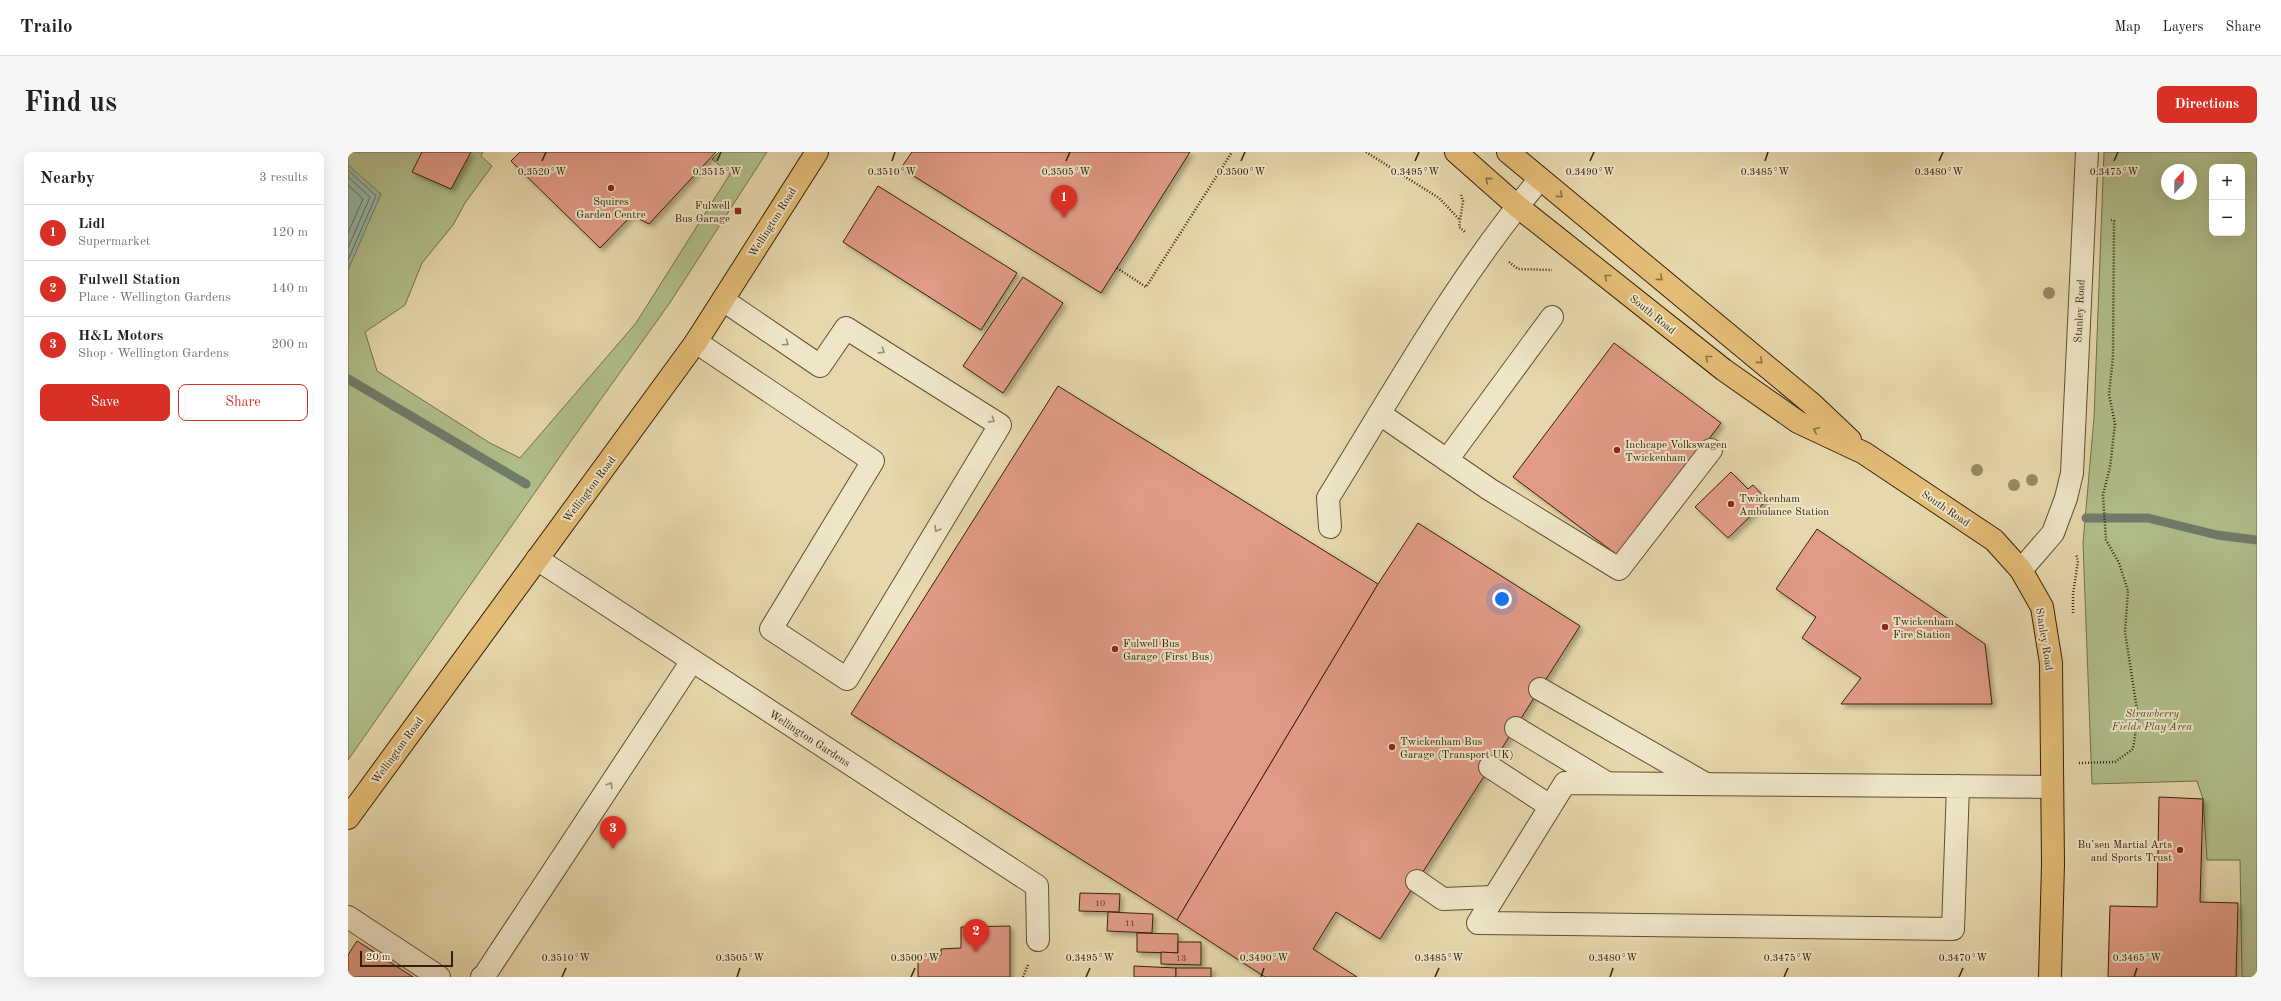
<!DOCTYPE html>
<html lang="en">
<head>
<meta charset="utf-8">
<style>
	:root { --surface:#fff; --page:#f6f6f6; --text:#202124; --muted:#757577; --line:#e0e0e0; --accent:#d93025 }
	body { margin:0; font-family:"Old Standard TT",serif; background:var(--page); color:var(--text) }
	.controls { position:absolute; right:12px; top:12px; display:grid; overflow:hidden; border-radius:8px; box-shadow:0 4px 16px #0002 }
	.controls button { width:36px; height:36px; display:grid; place-items:center; padding:0; border:0; border-bottom:1px solid var(--line); background:var(--surface); color:var(--text); font:20px sans-serif }
	.compass { position:absolute; left:1813px; top:12px; width:36px; height:36px; border-radius:50%; background:var(--surface); box-shadow:0 4px 16px #0002; rotate:22deg }
	.scale { position:absolute; left:12px; bottom:10px; width:93px; box-sizing:border-box; padding-left:4px; border:2px solid #342109; border-top:0; font-size:11px; line-height:14px; white-space:nowrap; color:#342109; -webkit-text-stroke:3px #efe6c9; paint-order:stroke }
	.you { position:absolute; left:1154px; top:447px; width:14px; height:14px; margin:-10px; border:3px solid #fff; border-radius:50%; background:#1a73e8; box-shadow:0 0 0 6px #1a73e833 }
	.badge { display:grid; place-items:center; width:26px; height:26px; border-radius:50%; background:var(--accent); color:#fff; font-size:13px; font-weight:700 }
	.pin { position:absolute; translate:-50% -33px; filter:drop-shadow(0 1px 2px #0008) }
	.pin::after { content:''; position:absolute; top:21px; width:14px; height:12px; background:inherit; clip-path:polygon(0 0,100% 0,50% 100%) }
	.list { margin:0; padding:0; list-style:none }
	h2 { display:flex; justify-content:space-between; align-items:center; height:52px; margin:0; padding:0 16px; font-size:17px }
	h2 small { font-size:13px; font-weight:400; color:var(--muted) }
	.list li { display:grid; grid-template-columns:26px 1fr auto; gap:12px; align-items:center; box-sizing:border-box; height:56px; padding:0 16px; border-top:1px solid var(--line) }
	.list b { display:block; font-size:15px; white-space:nowrap }
	.list p { margin:0; font-size:13px; white-space:nowrap; color:var(--muted) }
	.list em { font-size:13px; font-style:normal; color:var(--muted) }
	.actions { display:flex; gap:8px; padding:12px 16px }
	.actions a { flex:1; padding:9px 0; border:1px solid var(--accent); border-radius:8px; text-align:center; font-size:14px; color:var(--accent) }
	.actions .main { background:var(--accent); color:#fff }
	.map { position:relative; flex:none; width:1909px; height:825px; overflow:hidden; border-radius:8px }
	header { display:flex; align-items:center; gap:24px; box-sizing:border-box; height:56px; padding:0 20px; background:var(--surface); border-bottom:1px solid var(--line) }
	header strong { font-size:19px }
	nav { display:flex; gap:22px; margin-inline-start:auto; font-size:14px }
	.intro { display:flex; align-items:center; justify-content:space-between; box-sizing:border-box; height:96px; padding:0 24px }
	h1 { margin:0; font-size:28px }
	.button { padding:10px 18px; border-radius:8px; background:var(--accent); color:#fff; font-size:14px; font-weight:700 }
	main { display:flex; gap:24px; padding:0 24px }
	aside { flex:1; background:var(--surface); border-radius:8px; box-shadow:0 4px 16px #0002 }
	.map>svg:first-child { display:block }
</style>
</head>
<body>
<header>
<strong>Trailo</strong>
<nav><a>Map</a><a>Layers</a><a>Share</a></nav>
</header>
<div class="intro"><h1>Find us</h1><a class="button">Directions</a></div>
<main>
<aside>
<h2>Nearby<small>3 results</small></h2>
<ul class="list">
<li><span class="badge">1</span><div><b>Lidl</b><p>Supermarket</p></div><em>120 m</em></li>
<li><span class="badge">2</span><div><b>Fulwell Station</b><p>Place · Wellington Gardens</p></div><em>140 m</em></li>
<li><span class="badge">3</span><div><b>H&amp;L Motors</b><p>Shop · Wellington Gardens</p></div><em>200 m</em></li>
</ul>
<div class="actions"><a class="main">Save</a><a>Share</a></div>
</aside>
<div class="map">
<svg width="1909" height="825" viewBox="0 0 1909 825">
	<defs>
		<filter id="shadow"><feDropShadow dx="3.5" dy="3.5" stdDeviation="2" flood-color="#0004"/></filter>
	</defs>
	<rect width="100%" height="100%" fill="#e6d8ac"/>
	<filter id="stains"><feTurbulence type="fractalNoise" baseFrequency=".005" numOctaves="4"/><feColorMatrix values="0 0 0 0 .2 0 0 0 0 .09 0 0 0 0 .02 0 0 0 .5 -.17"/></filter>
	<radialGradient id="worn" r=".72"><stop offset=".6" stop-color="#630" stop-opacity="0"/><stop offset="1" stop-color="#630" stop-opacity=".3"/></radialGradient>
	<!-- green -->
	<g fill="#b1bf8c" stroke="#72704a" fill-rule="evenodd">
		<path d="M0,0H135L133,4L144,14L117,51L105,73L74,111L57,153L17,180L29,219L142,291L172,306L288,171L382,22L364,7L371,0H419L321,152L218,296L0,608Z"/>
		<path d="M1756,0H1909V825H1894L1892,708H1859L1855,647L1849,629L1744,632L1735,391L1746,266ZM1864,15H1894V81H1864ZM1819,18H1843V42H1819Z"/>
	</g>
	<!-- water -->
	<path fill="#96baab" stroke="#6f7d6a" d="M0,13L33,42L0,118Z"/>
	<g fill="none" stroke-linecap="round" stroke-linejoin="round">
		<!-- shore -->
		<g stroke="#656e5a" stroke-width="1">
			<path d="M0,18L28,44L0,108"/>
			<path d="M0,25L22,45L0,96"/>
			<path d="M0,33L15,47L0,81"/>
		</g>
		<!-- stream -->
		<g stroke="#6f7d6a" stroke-width="9">
			<path d="M0,227L178,332"/>
			<path d="M1738,366H1800L1869,383L1909,388"/>
		</g>
	</g>
	<!-- building -->
	<g fill="#e29b87" stroke="#342109" filter="url(#shadow)">
		<path d="M74,0H123L103,37L64,20Z"/>
		<path d="M172,0H368L301,72L284,63L252,96L163,9Z"/>
		<path d="M564,0H842L753,141L553,16Z"/>
		<path d="M530,34L669,121L633,178L495,90Z"/>
		<path d="M675,125L715,151L655,241L615,214Z"/>
		<path d="M1266,191L1373,271L1272,405L1165,325Z"/>
		<path d="M710,234L1030,432L829,768L503,562Z"/>
		<path d="M1383,320L1400,337L1405,333L1419,348L1380,386L1347,355Z"/>
		<path d="M1070,371L1232,474L1032,787L988,760L965,797L1009,825H917L829,768L1030,432Z"/>
		<path d="M1469,377L1637,492L1644,552H1493L1513,526L1454,486L1468,465L1428,437Z"/>
		<path d="M1811,645L1855,647L1852,750L1890,751L1888,825H1760L1762,754L1809,755Z"/>
		<path d="M732,741L772,742L771,760L731,759Z"/>
		<path d="M760,760L805,762L804,781L759,779Z"/>
		<path d="M662,774V825H570V803H593V797L613,796V775Z"/>
		<path d="M789,781L830,782V801L789,800Z"/>
		<path d="M9,789L65,825H0V803Z"/>
		<path d="M830,790H853V813L813,812V800L830,801Z"/>
		<path d="M786,814L828,816V825H786Z"/>
		<rect x="828" y="816" width="35" height="9"/>
	</g>
	<g fill="none" stroke-linecap="round" stroke-linejoin="round">
		<!-- minor casing -->
		<g stroke="#604f32" stroke-width="24">
			<g id="minor">
				<path d="M348,190L525,309L423,477L499,527L652,273L498,176L472,214L375,148"/>
				<path d="M1032,262L1141,337L1271,417L1363,298"/>
				<path d="M1099,308L1204,165"/>
				<path d="M982,375L980,346C1047,238 1110,124 1192,27"/>
				<path d="M189,407L689,734L690,788"/>
				<path d="M1673,418L1705,381L1718,346L1724,321L1739,0"/>
				<path d="M1192,537L1356,631"/>
				<path d="M1168,576L1259,631"/>
				<path d="M1142,615L1202,654"/>
				<path d="M1610,634L1605,777L1130,771L1217,631L1704,635"/>
				<path d="M1069,729L1095,747L1145,745"/>
				<path d="M0,765L91,825"/>
				<path d="M134,825L136,824L344,509"/>
			</g>
		</g>
		<!-- major casing -->
		<g stroke="#342109" stroke-width="24">
			<g id="major">
				<path d="M1108,0L1169,54L1376,218L1450,270L1516,301L1646,388L1673,418L1694,455L1703,511L1705,712L1702,825"/>
				<path d="M1160,0L1464,252L1502,288"/>
				<path d="M0,666L348,190L469,0"/>
			</g>
		</g>
		<!-- path -->
		<g stroke="#342109" stroke-width="2.5" stroke-dasharray="1 2" stroke-linecap="butt">
			<path d="M1018,0L1091,46L1111,67"/>
			<path d="M1113,43L1115,49L1111,75L1117,80"/>
			<path d="M1161,110L1170,117L1204,118"/>
			<path d="M769,116L798,135L884,0"/>
			<path d="M1725,461V442L1730,409L1728,402"/>
			<path d="M1731,611L1767,610L1785,597L1790,564L1777,480L1780,439L1771,411L1758,388L1755,343L1762,315L1767,272L1761,242L1765,205L1766,69L1763,68"/>
			<path d="M675,825L680,813"/>
		</g>
		<!-- minor -->
		<use href="#minor" stroke="#efe6c9" stroke-width="22"/>
		<!-- major -->
		<use href="#major" stroke="#e3bc76" stroke-width="22"/>
	</g>
	<!-- trees -->
	<g fill="#958964">
		<circle cx="1701" cy="141" r="6"/>
		<circle cx="1629" cy="318" r="6"/>
		<circle cx="1684" cy="328" r="6"/>
		<circle cx="1666" cy="333" r="6"/>
	</g>
	<!-- one-way arrows -->
	<defs><path id="oneway-chevron" d="M-2-3.5L2.5 0L-2 3.5" fill="none" stroke-width="1.6" stroke-linecap="round" stroke-linejoin="round"/></defs>
	<g stroke="#8c6e40">
		<use href="#oneway-chevron" transform="translate(1140 28) rotate(-139)"/>
		<use href="#oneway-chevron" transform="translate(1212 43) rotate(40)"/>
		<use href="#oneway-chevron" transform="translate(1259 125) rotate(-141)"/>
		<use href="#oneway-chevron" transform="translate(1312 126) rotate(40)"/>
		<use href="#oneway-chevron" transform="translate(1360 206) rotate(-141)"/>
		<use href="#oneway-chevron" transform="translate(1412 209) rotate(40)"/>
		<use href="#oneway-chevron" transform="translate(1468 278) rotate(-155)"/>
	</g>
	<g stroke="#9b8d73">
		<use href="#oneway-chevron" transform="translate(438 191) rotate(34)"/>
		<use href="#oneway-chevron" transform="translate(534 199) rotate(32)"/>
		<use href="#oneway-chevron" transform="translate(644 268) rotate(32)"/>
		<use href="#oneway-chevron" transform="translate(589 377) rotate(121)"/>
		<use href="#oneway-chevron" transform="translate(262 633) rotate(-57)"/>
	</g>
	<!-- ticks -->
	<path fill="none" stroke="#342109" stroke-width="1.5" d="M194,9L198,0M369,9L373,0M544,9L547,0M718,9L722,0M893,9L897,0M1067,9L1071,0M1242,9L1246,0M1417,9L1420,0M1591,9L1595,0M1766,9L1770,0M214,825L218,816M389,825L392,816M563,825L567,816M738,825L742,816M913,825L916,816M1087,825L1091,816M1262,825L1265,816M1436,825L1440,816M1611,825L1615,816M1786,825L1789,816"/>
	<!-- markers -->
	<g fill="#8f2418" stroke="#efe6c9" stroke-width="1.5">
		<circle cx="263" cy="36" r="4"/>
		<rect x="386" y="55" width="8" height="8" rx="2"/>
		<circle cx="1269" cy="298" r="4"/>
		<circle cx="1383" cy="352" r="4"/>
		<circle cx="1537" cy="475" r="4"/>
		<circle cx="767" cy="497" r="4"/>
		<circle cx="1044" cy="595" r="4"/>
		<circle cx="1832" cy="698" r="4"/>
	</g>
	<g text-anchor="middle" stroke-width="4" stroke-linejoin="round" paint-order="stroke">
		<!-- number labels -->
		<g font-size="9" fill="#604028">
			<text x="752" y="754">10</text>
			<text x="782" y="774">11</text>
			<text x="833" y="809">13</text>
		</g>
		<!-- poi labels -->
		<g font-size="11" fill="#342109" stroke="#efe6c9" text-anchor="start">
			<text x="263" y="53" text-anchor="middle">Squires<tspan x="263" dy="13">Garden Centre</tspan></text>
			<text x="382" y="57" text-anchor="end">Fulwell<tspan x="382" dy="13">Bus Garage</tspan></text>
			<text x="1277" y="296">Inchcape Volkswagen<tspan x="1277" dy="13">Twickenham</tspan></text>
			<text x="1391" y="350">Twickenham<tspan x="1391" dy="13">Ambulance Station</tspan></text>
			<text x="1545" y="473">Twickenham<tspan x="1545" dy="13">Fire Station</tspan></text>
			<text x="775" y="495">Fulwell Bus<tspan x="775" dy="13">Garage (First Bus)</tspan></text>
			<text x="1052" y="593">Twickenham Bus<tspan x="1052" dy="13">Garage (Transport UK)</tspan></text>
			<text x="1824" y="696" text-anchor="end">Bu’sen Martial Arts<tspan x="1824" dy="13">and Sports Trust</tspan></text>
		</g>
		<!-- street labels -->
		<g font-size="11" fill="#342109" stroke="#efe6c9">
			<text transform="translate(424 70) rotate(-58)" y="4">Wellington Road</text>
			<text transform="translate(1731 159) rotate(-87)" y="4">Stanley Road</text>
			<text transform="translate(1305 162) rotate(39)" y="4">South Road</text>
			<text transform="translate(241 337) rotate(-53)" y="4">Wellington Road</text>
			<text transform="translate(1598 356) rotate(34)" y="4">South Road</text>
			<text transform="translate(1697 487) rotate(81)" y="4">Stanley Road</text>
			<text transform="translate(462 586) rotate(33)" y="4">Wellington Gardens</text>
			<text transform="translate(49 598) rotate(-54)" y="4">Wellington Road</text>
		</g>
		<!-- park labels -->
		<g font-size="11" font-style="italic" fill="#53482a" stroke="#efe6c9">
			<text x="1804" y="565">Strawberry<tspan x="1804" dy="13">Fields Play Area</tspan></text>
		</g>
	</g>
	<g font-size="10" text-anchor="middle" fill="#342109" stroke="#efe6c9" stroke-width="4" stroke-linejoin="round" paint-order="stroke">
		<text x="194" y="23">0.3520°W</text>
		<text x="369" y="23">0.3515°W</text>
		<text x="544" y="23">0.3510°W</text>
		<text x="718" y="23">0.3505°W</text>
		<text x="893" y="23">0.3500°W</text>
		<text x="1067" y="23">0.3495°W</text>
		<text x="1242" y="23">0.3490°W</text>
		<text x="1417" y="23">0.3485°W</text>
		<text x="1591" y="23">0.3480°W</text>
		<text x="1766" y="23">0.3475°W</text>
		<text x="218" y="809">0.3510°W</text>
		<text x="392" y="809">0.3505°W</text>
		<text x="567" y="809">0.3500°W</text>
		<text x="742" y="809">0.3495°W</text>
		<text x="916" y="809">0.3490°W</text>
		<text x="1091" y="809">0.3485°W</text>
		<text x="1265" y="809">0.3480°W</text>
		<text x="1440" y="809">0.3475°W</text>
		<text x="1615" y="809">0.3470°W</text>
		<text x="1789" y="809">0.3465°W</text>
	</g>
	<rect width="100%" height="100%" filter="url(#stains)"/>
	<rect width="100%" height="100%" fill="url(#worn)"/>
</svg>
<div class="controls">
<button>+</button>
<button>−</button>
</div>
<svg class="compass" viewBox="-18 -18 36 36"><path d="M0-13l5 13h-10z" fill="#e53935"/><path d="M0 13l5-13h-10z" fill="#757577"/></svg>
<div class="scale">20 m</div>
<div class="you"></div>
<div class="pin badge" style="left:716px;top:66px">1</div>
<div class="pin badge" style="left:628px;top:800px">2</div>
<div class="pin badge" style="left:265px;top:697px">3</div>
</div>
</main>
</body>
</html>
